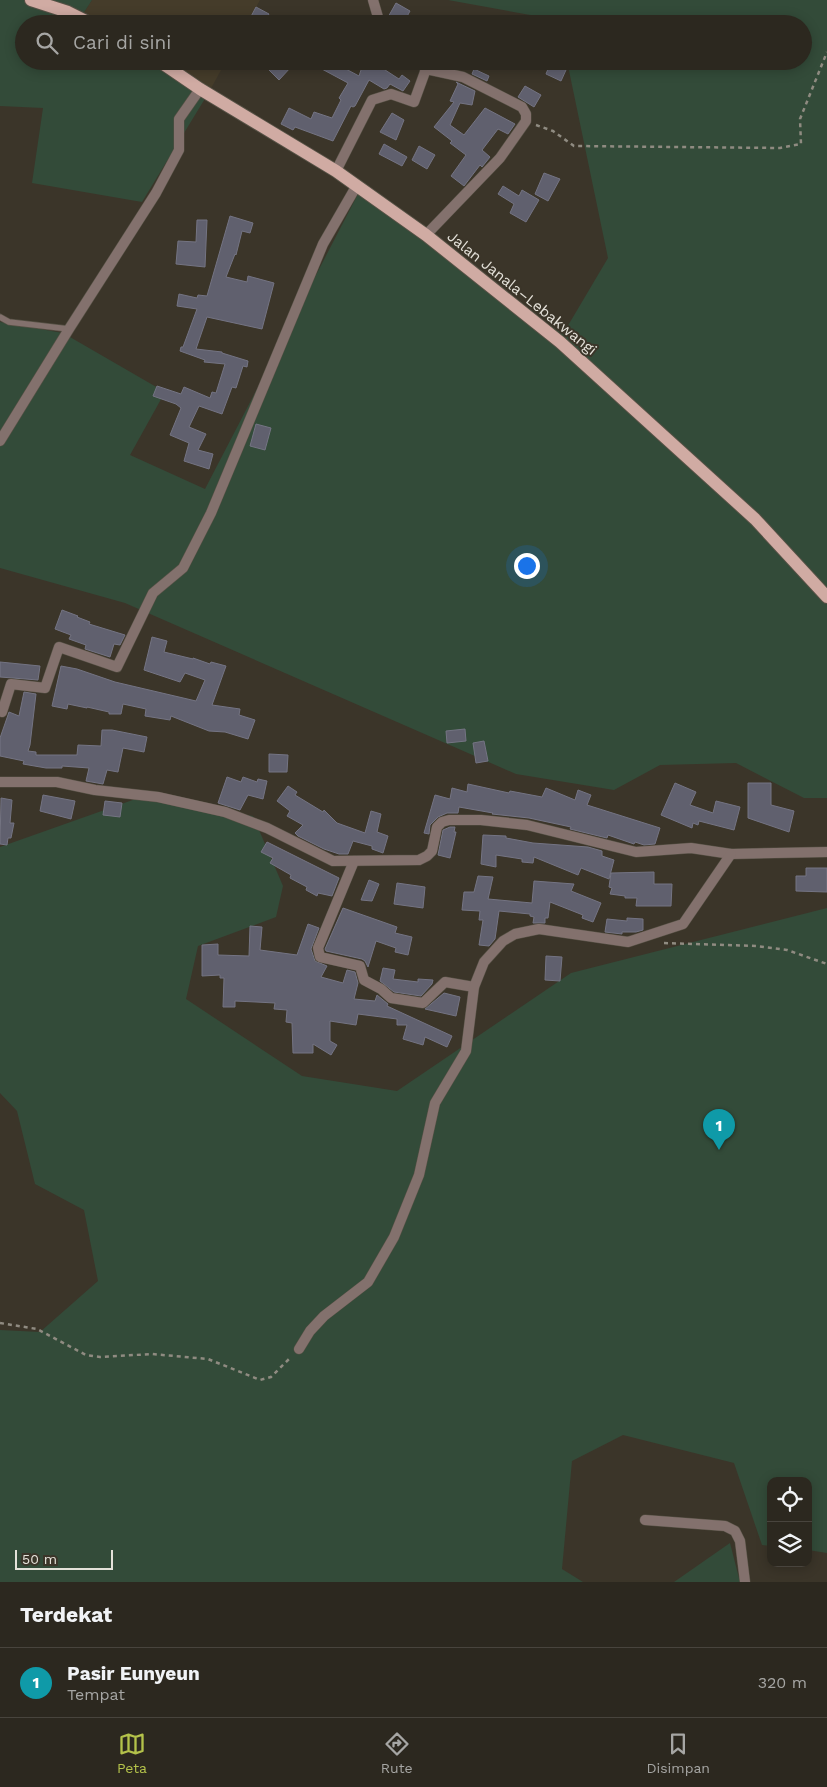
<!DOCTYPE html>
<html lang="id">
<head>
<meta charset="utf-8">
<style>
	:root { --surface:#2c281f; --page:#38342c; --text:#f1f3f6; --muted:#a6a6a4; --line:#48443d; --accent:#b4c24a }
	body { margin:0; font-family:"Work Sans",sans-serif; background:var(--page); color:var(--text) }
	.controls { position:absolute; right:15px; bottom:15px; display:grid; overflow:hidden; border-radius:10px; box-shadow:0 2px 12px #0003 }
	.controls button { width:45px; height:45px; display:grid; place-items:center; padding:0; border:0; border-bottom:1px solid var(--line); background:var(--surface); color:var(--text); font:25px sans-serif }
	.scale { position:absolute; left:15px; bottom:12px; width:98px; box-sizing:border-box; padding-left:5px; border:2px solid #e4e1d9; border-top:0; font-size:14px; line-height:18px; white-space:nowrap; color:#e4e1d9; -webkit-text-stroke:4px #3b3529; paint-order:stroke }
	.you { position:absolute; left:526px; top:565px; width:18px; height:18px; margin:-12px; border:4px solid #fff; border-radius:50%; background:#1a73e8; box-shadow:0 0 0 8px #1a73e833 }
	.badge { display:grid; place-items:center; width:32px; height:32px; border-radius:50%; background:var(--accent); color:#fff; font-size:16px; font-weight:700 }
	.pin { position:absolute; translate:-50% -41px; filter:drop-shadow(0 1px 2px #0008) }
	.pin::after { content:''; position:absolute; top:26px; width:18px; height:15px; background:inherit; clip-path:polygon(0 0,100% 0,50% 100%) }
	.list { margin:0; padding:0; list-style:none }
	h2 { display:flex; justify-content:space-between; align-items:center; height:65px; margin:0; padding:0 20px; font-size:21px }
	h2 small { font-size:16px; font-weight:400; color:var(--muted) }
	.list li { display:grid; grid-template-columns:32px 1fr auto; gap:15px; align-items:center; box-sizing:border-box; height:70px; padding:0 20px; border-top:1px solid var(--line) }
	.list b { display:block; font-size:19px; white-space:nowrap }
	.list p { margin:0; font-size:16px; white-space:nowrap; color:var(--muted) }
	.list em { font-size:16px; font-style:normal; color:var(--muted) }
	.icon { flex:none; width:28px; height:28px; fill:none; stroke:currentColor; stroke-width:2; stroke-linecap:round; stroke-linejoin:round }
	.map { position:relative; flex:none; width:827px; height:1582px; overflow:hidden }
	.search { position:absolute; background:var(--surface); box-shadow:0 2px 12px #0003; left:15px; right:15px; top:15px; height:55px; display:flex; align-items:center; gap:12px; box-sizing:border-box; padding:0 18px; border-radius:28px; color:var(--muted); font-size:19px }
	.sheet { height:135px; background:var(--surface) }
	nav { display:flex; justify-content:space-around; align-items:center; box-sizing:border-box; height:70px; border-top:1px solid var(--line); background:var(--surface); font-size:14px; color:var(--muted) }
	nav a { display:grid; justify-items:center; gap:2px }
	nav .on { color:var(--accent) }
	.map>svg:first-child { display:block }
</style>
</head>
<body>
<div class="map">
<svg width="827" height="1582" viewBox="0 0 827 1582">
	<rect width="100%" height="100%" fill="#3b3529"/>
	<!-- built -->
	<g fill="#453c2a">
		<path d="M92,0H260L247,24H92L81,17Z"/>
		<path d="M157,61H226L209,92Z"/>
	</g>
	<!-- green -->
	<g fill="#334b39">
		<path d="M0,0H92L81,17L92,24H24V61H157L209,92L142,202L32,183L43,108L0,106Z"/>
		<path d="M448,0H827V798H804L736,763L660,765L614,790L516,774L125,603L0,568V322L63,333L165,392L130,455L205,489L358,194L563,334L608,258L567,61H803V24H559L558,20Z"/>
		<path d="M144,796L253,816L283,886L276,917L198,946L186,999L302,1076L397,1091L571,973L827,908V1553L808,1550V1481H771V1546L762,1545L734,1463L623,1435L572,1461L562,1569L583,1582H0V1330L40,1332L98,1281L84,1210L35,1184L17,1111L0,1093V847Z"/>
		<path d="M730,1543L740,1582H674Z"/>
	</g>
	<!-- building -->
	<g fill="#60606e" stroke="#747483">
		<path d="M396,3L410,11L403,24H395L387,19Z"/>
		<path d="M256,7L269,14L263,24H247Z"/>
		<path d="M274,61H285L291,67L279,80L267,68Z"/>
		<path d="M307,61H331L359,76L364,61H380L379,66L399,79L402,75L410,81L403,91L390,84L387,88L384,89L369,80L355,106L353,107L351,106L333,141L295,127L293,130L281,124L289,108L311,119L314,112L332,118L341,100L339,98L348,83Z"/>
		<path d="M550,64L566,70L561,81L546,74Z"/>
		<path d="M474,69L489,76L487,81L472,74Z"/>
		<path d="M456,82L475,91L472,105L460,103L450,125L464,135L485,108L515,124L508,134L498,129L482,150L490,157L482,167L480,165L464,186L451,176L466,155L450,143L452,141L434,127L454,102L450,101L458,84Z"/>
		<path d="M525,86L541,95L534,107L518,97Z"/>
		<path d="M392,113L404,120L396,140L380,132Z"/>
		<path d="M384,144L407,157L402,166L379,154Z"/>
		<path d="M419,146L435,155L427,169L412,160Z"/>
		<path d="M544,173L560,179L548,201L535,194Z"/>
		<path d="M503,186L519,196L522,190L539,200L526,222L510,213L514,204L498,194Z"/>
		<path d="M230,216L253,223L250,233L242,231L236,255L235,254L226,277L247,282L248,276L274,283L262,329L207,317L196,349L222,352V353L248,361L247,367L243,366L236,388L232,387L222,414L199,406L189,427L206,434L198,450L213,454L209,469L184,461L189,443L170,435L181,408L176,404L153,396L157,386L181,394L184,387L210,398L212,392L216,393L225,364L204,362L205,360L180,351L181,347H183L197,309L177,306L179,294L197,298L198,295L207,296Z"/>
		<path d="M197,220H207L205,267L176,264L178,241L196,242Z"/>
		<path d="M256,424L271,428L265,450L250,446Z"/>
		<path d="M62,610L78,616L77,617L90,622L89,624L125,635L120,645L114,644L110,657L85,649L86,645L69,639L71,635L55,629Z"/>
		<path d="M152,637L167,641L164,652L193,659V658L210,664L211,662L226,666L212,705L240,709L239,715L255,720L248,739L225,732L209,731L171,716L170,720L145,716L146,709L123,704L121,714H109V712L87,707V708L68,704L67,709L52,706L61,666L77,669L115,682L196,701L205,680L185,673L180,682L144,670Z"/>
		<path d="M0,662L40,666L38,680L0,677Z"/>
		<path d="M24,692L36,694L30,745L28,751L36,752V755H77L78,745L101,746L102,730H112L147,737L144,752L123,748L118,772L107,770L103,784L86,781L89,768L62,766V768H46L23,764L24,761L0,756V738L8,715L9,712L19,716Z"/>
		<path d="M465,729L466,741L447,743L446,731Z"/>
		<path d="M484,741L488,761L476,763L473,743Z"/>
		<path d="M269,754L288,755L287,772H269Z"/>
		<path d="M227,777L241,782L243,777L257,782L258,779L267,781L263,799L248,795L240,810L218,803Z"/>
		<path d="M675,783L696,792L690,805L713,813L716,801L740,807L734,830L699,821L698,825L693,823L692,828L661,815Z"/>
		<path d="M748,783H771V805L794,811L789,832L748,818Z"/>
		<path d="M468,784L509,793L510,791L542,797L546,788L575,800L578,790L591,795L587,805L660,828L655,844L644,845L635,842L634,844L608,835L607,838L570,829L571,827L529,818L492,814L493,813L459,807L458,813H447L438,817L430,825L429,834L424,833L435,795L450,799L452,788L467,792Z"/>
		<path d="M288,786L297,792L295,795L323,812L324,810L337,823L365,833L371,811L381,814L377,832L388,836L383,853L372,849V846L353,841L348,854H339L324,849L298,836L295,833L303,825L287,816L290,811L277,801Z"/>
		<path d="M43,795L75,801L71,819L40,811Z"/>
		<path d="M1,798L12,800L10,823H14L11,838H8L7,845L0,844Z"/>
		<path d="M105,801L122,803L120,817L103,815Z"/>
		<path d="M450,827H455L454,832H456L450,858L438,855L443,830Z"/>
		<path d="M483,835L506,836V838L533,843L588,847L602,851V856L614,860L609,879L581,868L578,875L534,857L533,863L522,862V859L496,855V867L481,864Z"/>
		<path d="M267,842L339,878L332,896L318,893L317,896L306,890L307,887L290,878L291,875L270,863L273,858L261,852Z"/>
		<path d="M806,868H827V892L796,891V876H806Z"/>
		<path d="M654,872V884H672L671,906H636L637,898H625V896L610,894L612,888L609,887L611,873Z"/>
		<path d="M478,876L493,877L488,899L532,903L534,881L574,884L571,891L601,903L593,922L582,918L583,915L550,902L548,918H545V923H533L534,917L530,916V914L499,911L495,939L489,946L479,945L483,920H479L480,911L462,910L464,892H474Z"/>
		<path d="M369,880L379,884L372,901L361,900Z"/>
		<path d="M397,883L425,887L423,908L394,904Z"/>
		<path d="M343,908L397,927L395,933L412,937L408,955L395,952L396,948L376,941L368,967L365,961L362,959L326,951L325,949Z"/>
		<path d="M627,918L643,919V930L636,932H622V934L605,932L607,919L627,921Z"/>
		<path d="M308,924L319,928L311,949L315,961L327,966L321,977L343,983L347,970L355,972L358,983L354,999L375,1001L377,995L388,1004L387,1006L452,1036L447,1047L425,1037L423,1045L403,1039L407,1025H397V1019L358,1014L356,1025L330,1021V1041L337,1045L331,1055L313,1044V1053H293L292,1023L286,1022L287,1010L274,1009L275,1003L256,1002L235,1001V1007H223L224,978H220V975L202,976V945L218,944V955L249,956L250,926L262,927L260,950L297,955Z"/>
		<path d="M546,956L562,957L560,981L545,980Z"/>
		<path d="M383,968L395,970L393,979L418,982V979L433,980L432,984L421,996L394,992L380,981Z"/>
		<path d="M444,993L460,997L456,1016L425,1009Z"/>
	</g>
	<g fill="none" stroke-linecap="round" stroke-linejoin="round">
		<!-- service casing -->
		<g stroke="#565145" stroke-width="7">
			<path id="service" d="M0,317L9,322L69,329"/>
		</g>
		<!-- minor casing -->
		<g stroke="#565145" stroke-width="11">
			<g id="minor">
				<path d="M373,0L380,24"/>
				<path d="M418,61L426,69"/>
				<path d="M336,171L372,100L391,94L414,102L426,69L463,77L522,107L526,114V121L500,158L426,235"/>
				<path d="M0,441L69,329L156,193L179,150V119L200,89"/>
				<path d="M2,712L11,684L45,688L59,647L117,667L153,593L183,568L211,513L323,244L357,185"/>
				<path d="M0,782H57L95,790L158,797L225,812L267,828L333,861L419,860L427,856L432,851L437,827L442,822L449,820H481L527,825L636,852L691,848L731,854L827,852"/>
				<path d="M354,861L318,948L320,957L360,966L364,980L381,989L391,998L423,1003L445,982L474,987"/>
				<path d="M299,1349L310,1331L324,1316L368,1282L394,1237L419,1175L435,1103L466,1051L474,987L484,962L503,941L515,934L539,929L628,942L683,924L731,854"/>
				<path d="M645,1520L725,1526L735,1531L740,1541L745,1582"/>
			</g>
		</g>
		<!-- primary casing -->
		<g stroke="#565145" stroke-width="14">
			<g id="primary">
				<path d="M31,0L68,12L92,24"/>
				<path d="M159,61L200,89L336,171L426,235L560,342L755,519L827,597"/>
			</g>
		</g>
		<!-- path -->
		<g stroke="#8f8b81" stroke-width="2.5" stroke-dasharray="4 4" stroke-linecap="butt">
			<path d="M536,125L553,131L574,146L780,148L801,144L800,119L827,52"/>
			<path d="M664,943L757,946L787,950L827,964"/>
			<path d="M0,1323L37,1329L86,1355L100,1357L152,1354L208,1359L260,1380L271,1377L291,1357"/>
		</g>
		<!-- service -->
		<use href="#service" stroke="#83716d" stroke-width="5.5"/>
		<!-- minor -->
		<use href="#minor" stroke="#83716d" stroke-width="10"/>
		<!-- primary -->
		<use href="#primary" stroke="#d0aba3" stroke-width="12"/>
	</g>
	<g text-anchor="middle" stroke-width="4" stroke-linejoin="round" paint-order="stroke">
		<!-- street labels -->
		<g font-size="15" fill="#e4e1d9" stroke="#3b3529">
			<text transform="translate(522 293) rotate(39)" y="5">Jalan Janala–Lebakwangi</text>
		</g>
	</g>
</svg>
<div class="controls">
<button><svg class="icon" aria-label="locate" viewBox="0 0 24 24"><circle cx="12" cy="12" r="6"/><path d="M12 2v4M12 18v4M2 12h4M18 12h4"/></svg></button>
<button><svg class="icon" aria-label="layers" viewBox="0 0 24 24"><path d="M12 4l9 5-9 5-9-5zM3 14l9 5 9-5"/></svg></button>
</div>
<div class="scale">50 m</div>
<div class="you"></div>
<div class="pin badge" style="left:719px;top:1150px;background:#0f9aa8">1</div>
<div class="search"><svg class="icon" aria-label="search" viewBox="0 0 24 24"><circle cx="10" cy="10" r="6"/><path d="M15 15l6 6"/></svg>Cari di sini</div>
</div>
<section class="sheet">
<h2>Terdekat<small></small></h2>
<ul class="list">
<li><span class="badge" style="background:#0f9aa8">1</span><div><b>Pasir Eunyeun</b><p>Tempat</p></div><em>320 m</em></li>
</ul>
</section>
<nav>
<a class="on"><svg class="icon" aria-label="map" viewBox="0 0 24 24"><path d="M3 6l6-2 6 2 6-2v14l-6 2-6-2-6 2zM9 4v14M15 6v14"/></svg>Peta</a>
<a><svg class="icon" aria-label="directions" viewBox="0 0 24 24"><path d="M12 3l9 9-9 9-9-9zM9 14v-3h6M13 9l2 2-2 2"/></svg>Rute</a>
<a><svg class="icon" aria-label="saved" viewBox="0 0 24 24"><path d="M7 4h10v16l-5-4-5 4z"/></svg>Disimpan</a>
</nav>
</body>
</html>
